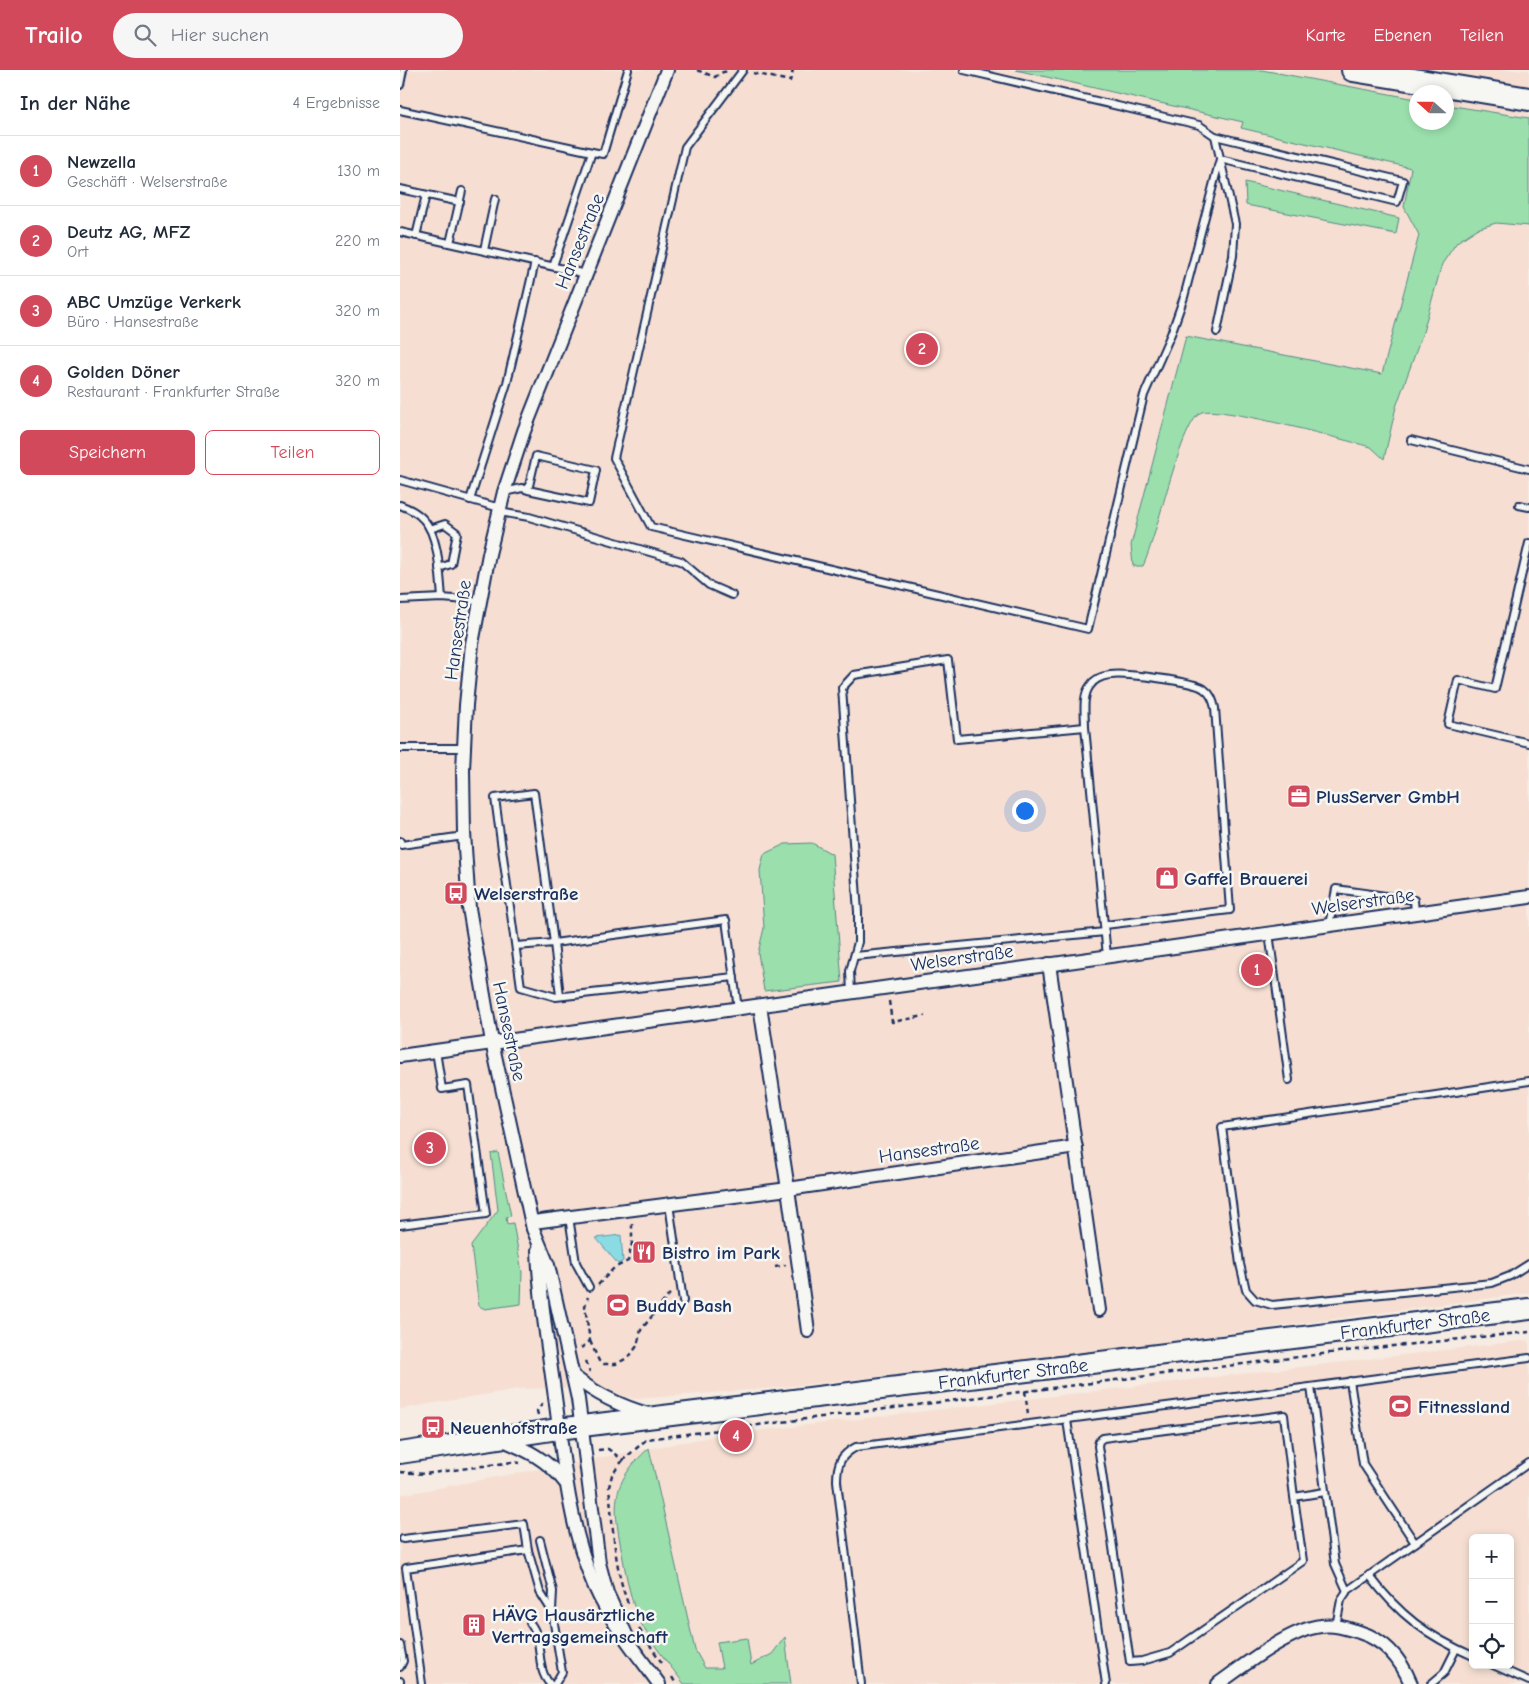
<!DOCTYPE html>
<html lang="de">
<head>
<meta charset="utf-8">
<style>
	:root { --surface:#fff; --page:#f6f6f7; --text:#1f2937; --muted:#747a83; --line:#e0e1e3; --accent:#d1495b }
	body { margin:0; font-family:"Comic Neue",sans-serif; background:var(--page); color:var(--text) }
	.controls { position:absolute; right:15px; bottom:15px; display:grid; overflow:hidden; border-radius:8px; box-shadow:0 2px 8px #0003 }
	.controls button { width:45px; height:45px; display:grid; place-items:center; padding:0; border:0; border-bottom:1px solid var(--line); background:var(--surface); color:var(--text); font:25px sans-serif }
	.compass { position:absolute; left:1009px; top:15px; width:45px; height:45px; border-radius:50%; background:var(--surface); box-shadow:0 2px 8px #0003; rotate:291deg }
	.you { position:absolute; left:624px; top:740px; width:18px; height:18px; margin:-12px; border:4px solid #fff; border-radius:50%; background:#1a73e8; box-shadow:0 0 0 8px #1a73e833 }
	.badge { display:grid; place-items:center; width:32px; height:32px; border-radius:50%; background:var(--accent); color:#fff; font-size:16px; font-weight:700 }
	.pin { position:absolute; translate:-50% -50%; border:2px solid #fff; box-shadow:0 1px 5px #0006 }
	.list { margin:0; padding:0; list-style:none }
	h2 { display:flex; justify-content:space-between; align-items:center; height:65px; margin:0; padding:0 20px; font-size:21px }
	h2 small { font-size:16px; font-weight:400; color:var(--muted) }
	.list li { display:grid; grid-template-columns:32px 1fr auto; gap:15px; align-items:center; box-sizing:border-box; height:70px; padding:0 20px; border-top:1px solid var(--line) }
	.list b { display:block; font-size:19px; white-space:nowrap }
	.list p { margin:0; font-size:16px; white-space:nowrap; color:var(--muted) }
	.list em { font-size:16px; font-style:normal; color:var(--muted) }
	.actions { display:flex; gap:10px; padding:15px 20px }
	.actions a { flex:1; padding:11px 0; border:1px solid var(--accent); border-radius:8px; text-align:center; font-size:18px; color:var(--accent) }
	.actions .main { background:var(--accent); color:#fff }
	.icon { flex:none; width:28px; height:28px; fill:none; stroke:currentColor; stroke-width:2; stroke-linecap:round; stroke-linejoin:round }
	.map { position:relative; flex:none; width:1129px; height:1614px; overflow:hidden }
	header { display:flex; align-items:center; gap:30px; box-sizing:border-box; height:70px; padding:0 25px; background:var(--accent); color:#fff }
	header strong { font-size:24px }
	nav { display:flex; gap:28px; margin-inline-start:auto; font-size:18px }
	.search { width:350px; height:45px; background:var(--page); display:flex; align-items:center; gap:12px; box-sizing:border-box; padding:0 18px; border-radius:28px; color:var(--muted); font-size:19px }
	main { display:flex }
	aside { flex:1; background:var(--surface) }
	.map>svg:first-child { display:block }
</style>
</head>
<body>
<header>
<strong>Trailo</strong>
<div class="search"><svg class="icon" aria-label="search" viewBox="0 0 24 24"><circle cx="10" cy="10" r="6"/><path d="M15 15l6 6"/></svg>Hier suchen</div>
<nav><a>Karte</a><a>Ebenen</a><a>Teilen</a></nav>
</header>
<main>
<aside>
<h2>In der Nähe<small>4 Ergebnisse</small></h2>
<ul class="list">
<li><span class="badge">1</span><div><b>Newzella</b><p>Geschäft · Welserstraße</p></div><em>130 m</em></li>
<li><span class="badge">2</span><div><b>Deutz AG, MFZ</b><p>Ort</p></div><em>220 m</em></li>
<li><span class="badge">3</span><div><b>ABC Umzüge Verkerk</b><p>Büro · Hansestraße</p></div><em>320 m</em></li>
<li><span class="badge">4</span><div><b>Golden Döner</b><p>Restaurant · Frankfurter Straße</p></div><em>320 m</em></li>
</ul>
<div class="actions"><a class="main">Speichern</a><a>Teilen</a></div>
</aside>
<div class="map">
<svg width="1129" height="1614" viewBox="0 0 1129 1614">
	<rect width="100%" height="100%" fill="#f6ece3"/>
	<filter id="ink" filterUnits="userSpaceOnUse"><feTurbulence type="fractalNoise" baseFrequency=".02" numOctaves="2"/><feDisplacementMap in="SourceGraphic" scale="10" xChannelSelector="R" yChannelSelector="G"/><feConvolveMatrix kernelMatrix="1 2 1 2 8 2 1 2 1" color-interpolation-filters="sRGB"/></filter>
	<g filter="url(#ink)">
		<!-- built -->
		<g fill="#f6dfd2" fill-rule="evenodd">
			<path d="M0,0H1129V1223L629,1290L375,1318L236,1329L218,1325L204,1317L119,1319L0,1339ZM1016,22H1046V52H1016Z"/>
			<path d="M1129,1270V1614H0V1425L321,1365ZM1073,1468H1110V1595H1073Z"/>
		</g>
		<!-- green -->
		<g fill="#9adfac" stroke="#5a8785">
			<path d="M616,0H862L1016,29V52H1046L1047,35L1129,48V156L1096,153L1077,159L1057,172L1042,194L1023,262L996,337L984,389L971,377C947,371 813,333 800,343C779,358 757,467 743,496H733L731,475L786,266L982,304L1019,165L1004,137L1011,98L841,58L843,52Z"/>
			<path d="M845,112L999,148L996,164L846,135Z"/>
			<path d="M412,773L432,784L442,912L364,921L358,883L364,858L360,800L364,784L385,774Z"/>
			<path d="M98,1082L111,1146L106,1147L107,1154L113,1153L122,1202L121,1234L85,1239L79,1236L71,1176L98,1140L91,1084Z"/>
			<path d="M249,1378L295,1580L305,1598H322L317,1572L347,1568L351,1595L372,1584L385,1567L391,1614H284C270,1595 250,1572 240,1551C231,1532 227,1510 223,1489C214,1438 207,1416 249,1378Z"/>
		</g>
		<!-- water -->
		<path fill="#8bdce2" stroke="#5e97ad" d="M221,1165L223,1191L218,1194L196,1168Z"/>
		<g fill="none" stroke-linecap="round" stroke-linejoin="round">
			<!-- service casing -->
			<g stroke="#1b2f5e" stroke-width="10">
				<g id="service">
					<path d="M343,0L285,77L214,388L251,457L688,559L744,325L771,264L784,227L820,89L997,132L1003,111L815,66"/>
					<path d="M564,0L799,55L815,66L835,154L833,186L817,262"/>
					<path d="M0,15L3,0"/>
					<path d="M0,40L192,82L153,196"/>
					<path d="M192,82L203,84L228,0"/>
					<path d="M0,119L60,132"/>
					<path d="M0,162L186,204"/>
					<path d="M16,166L26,125"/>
					<path d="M50,173L62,121"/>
					<path d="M84,180L95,129"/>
					<path d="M1011,370L1129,399"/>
					<path d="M0,410L100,438"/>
					<path d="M104,422L122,418L128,420L189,433L196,400L136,386L128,420"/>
					<path d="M70,430L107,313L135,192"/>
					<path d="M0,435C8,438 18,443 23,449C39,465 40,506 42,528"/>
					<path d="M1119,435L1129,437"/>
					<path d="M99,442L129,447L281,491L309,515L332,525"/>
					<path d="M30,459L45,454L57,463L51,494L39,498"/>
					<path d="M1129,473L1095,619L1058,610L1048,654L1129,673"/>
					<path d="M0,530L42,528L79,531"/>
					<path d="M0,678H64"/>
					<path d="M0,771L1,775L64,766"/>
					<path d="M705,855L830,840L815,638C813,630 811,624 804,619C794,611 724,603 710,605C702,606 694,609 690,616C682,626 685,644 685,657L707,886"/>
					<path d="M929,855L936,819L1014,830L1015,843"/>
					<path d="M869,863L889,1010"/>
					<path d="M116,876L154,873L160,926"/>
					<path d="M455,886L705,862"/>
					<path d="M334,907L156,927L121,917L95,728L134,723L154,873L326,850L338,939"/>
					<path d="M451,923L450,901L458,872V842L442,618L454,605L548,590L557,669L685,657"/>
					<path d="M1129,1011L822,1057L840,1194L846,1220L855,1230L872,1235L1092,1213L1110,1206L1129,1194"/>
					<path d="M269,1134L283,1231"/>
					<path d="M169,1147L176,1193L189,1217"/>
					<path d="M0,1155L86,1144L68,1015L42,1019L36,981"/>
					<path d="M950,1311L963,1394L1015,1473"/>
					<path d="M911,1317L935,1494L947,1521"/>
					<path d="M667,1350L706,1614"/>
					<path d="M894,1427L903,1491L770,1583L742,1591L730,1592L698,1376L699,1371L703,1368L884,1345L894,1427L925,1422"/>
					<path d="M3,1469L124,1454L128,1480"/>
					<path d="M140,1470L153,1521L152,1541"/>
					<path d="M969,1505C999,1545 1027,1566 1073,1586"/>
					<path d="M130,1553C145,1571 134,1597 150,1614"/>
					<path d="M936,1556L941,1530L947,1521L1129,1393"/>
					<path d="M0,1575L3,1591L0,1597"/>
					<path d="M1093,1595L1129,1611"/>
					<path d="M0,1611V1614"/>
					<path d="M22,1614L6,1498L128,1480L140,1522L152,1541L162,1602L155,1614"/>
					<path d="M461,1614L437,1411C437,1393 441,1385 456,1377L1129,1288"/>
					<path d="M1031,1614L1044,1603L1056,1579"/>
				</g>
			</g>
			<!-- minor casing -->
			<g stroke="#1b2f5e" stroke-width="16">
				<g id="minor">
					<path d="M649,894L699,1240"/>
					<path d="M360,936L388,1119L676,1077"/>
					<path d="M0,986L1129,827"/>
					<path d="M133,1152L388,1119L408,1261"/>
					<path d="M138,1180C140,1229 148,1277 155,1327C163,1386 168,1448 190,1505C205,1546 234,1579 259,1614"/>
					<path d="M173,1306C196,1324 219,1336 248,1344"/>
					<path d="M100,1369C126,1379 148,1390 165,1412"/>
					<path d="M229,1571L207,1523L199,1493L178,1329L148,1195L133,1159L92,972L69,838L64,763L63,700L66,635L72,574L89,484L104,422L124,361L267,0"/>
					<path d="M818,1614C843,1596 890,1559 921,1556C934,1554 946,1558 959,1562C985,1570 1001,1589 1011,1614"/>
				</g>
			</g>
			<!-- primary casing -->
			<g stroke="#1b2f5e" stroke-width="24">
				<path id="primary" d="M0,1383L158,1359L1129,1239"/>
			</g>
			<!-- motorway casing -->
			<g stroke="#1b2f5e" stroke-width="26">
				<path id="motorway" d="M953,0L1129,29"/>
			</g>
			<!-- path -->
			<g stroke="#1b2f5e" stroke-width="2.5" stroke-dasharray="5 4" stroke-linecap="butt">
				<path d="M297,0L315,7L323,2L330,1"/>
				<path d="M353,3L390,11L393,0"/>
				<path d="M489,931L492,952L525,946"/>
				<path d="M375,1197L386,1195"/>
				<path d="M198,1215L214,1198L228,1191L232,1173V1152"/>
				<path d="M190,1271L199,1291L204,1294H216L229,1287L237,1276L241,1260L272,1221"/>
				<path d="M181,1278L190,1271L185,1236L188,1227"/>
				<path d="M185,1291L190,1302"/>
				<path d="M625,1321L628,1344"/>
				<path d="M138,1345L137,1341L143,1332"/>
				<path d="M198,1380L208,1379L223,1390L247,1369L946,1281L1129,1262"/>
				<path d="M223,1390L212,1405L209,1417C213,1456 214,1499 229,1536"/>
				<path d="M0,1402L25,1404L112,1392L120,1393"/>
				<path d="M239,1559L264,1596"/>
				<path d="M272,1607L276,1614"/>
			</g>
			<!-- service -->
			<use href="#service" stroke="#f6f6f2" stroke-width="6"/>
			<!-- minor -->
			<use href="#minor" stroke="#f6f6f2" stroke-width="12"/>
			<!-- primary -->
			<use href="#primary" stroke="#f6f6f2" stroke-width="20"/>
			<!-- motorway -->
			<use href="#motorway" stroke="#f6f6f2" stroke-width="22"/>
		</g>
	</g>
	<!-- icons -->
	<defs>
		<g id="office-square" transform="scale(1.25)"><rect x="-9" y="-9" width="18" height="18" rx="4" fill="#d1495b" stroke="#f6f6f2"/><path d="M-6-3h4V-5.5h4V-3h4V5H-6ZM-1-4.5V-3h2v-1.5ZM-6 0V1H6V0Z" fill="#fff"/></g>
		<g id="shop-square" transform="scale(1.25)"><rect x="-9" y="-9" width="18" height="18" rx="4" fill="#d1495b" stroke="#f6f6f2"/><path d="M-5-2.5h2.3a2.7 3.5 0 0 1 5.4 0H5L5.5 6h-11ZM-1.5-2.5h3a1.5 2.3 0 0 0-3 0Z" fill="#fff"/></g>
		<g id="bus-square" transform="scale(1.25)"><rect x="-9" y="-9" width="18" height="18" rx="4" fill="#d1495b" stroke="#f6f6f2"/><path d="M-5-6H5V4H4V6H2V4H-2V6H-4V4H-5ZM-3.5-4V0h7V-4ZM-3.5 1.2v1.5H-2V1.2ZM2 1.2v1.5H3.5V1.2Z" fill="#fff"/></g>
		<g id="restaurant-square" transform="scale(1.25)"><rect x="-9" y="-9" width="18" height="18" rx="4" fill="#d1495b" stroke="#f6f6f2"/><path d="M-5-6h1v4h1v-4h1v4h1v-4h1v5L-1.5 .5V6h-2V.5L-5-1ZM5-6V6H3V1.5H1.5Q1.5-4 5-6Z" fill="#fff"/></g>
		<g id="stadium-square" transform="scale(1.25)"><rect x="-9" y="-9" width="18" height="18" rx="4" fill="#d1495b" stroke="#f6f6f2"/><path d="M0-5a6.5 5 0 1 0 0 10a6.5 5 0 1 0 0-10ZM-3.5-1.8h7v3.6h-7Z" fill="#fff"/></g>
		<g id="building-square" transform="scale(1.25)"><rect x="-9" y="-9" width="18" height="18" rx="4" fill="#d1495b" stroke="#f6f6f2"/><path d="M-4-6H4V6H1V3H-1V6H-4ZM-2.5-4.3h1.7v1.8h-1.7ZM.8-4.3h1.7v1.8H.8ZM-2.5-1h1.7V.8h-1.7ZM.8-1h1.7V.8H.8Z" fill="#fff"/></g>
	</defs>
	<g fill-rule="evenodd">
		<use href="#office-square" x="899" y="726"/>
		<use href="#shop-square" x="767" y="808"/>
		<use href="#bus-square" x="56" y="823"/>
		<use href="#restaurant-square" x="244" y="1182"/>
		<use href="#stadium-square" x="218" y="1235"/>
		<use href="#stadium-square" x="1000" y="1336"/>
		<use href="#bus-square" x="33" y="1357"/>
		<use href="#building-square" x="74" y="1555"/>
	</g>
	<g text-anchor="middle" stroke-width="5" stroke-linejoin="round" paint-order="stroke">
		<!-- street labels -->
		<g font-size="19" fill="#1b2f5e" stroke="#f6f6f2">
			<text transform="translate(179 171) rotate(-68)" y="7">Hansestraße</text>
			<text transform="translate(57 560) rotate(-82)" y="7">Hansestraße</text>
			<text transform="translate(963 831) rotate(-8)" y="7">Welserstraße</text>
			<text transform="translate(562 887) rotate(-8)" y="7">Welserstraße</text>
			<text transform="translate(110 961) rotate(78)" y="7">Hansestraße</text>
			<text transform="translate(529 1079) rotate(-8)" y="7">Hansestraße</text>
			<text transform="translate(1015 1253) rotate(-7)" y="7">Frankfurter Straße</text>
			<text transform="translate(613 1303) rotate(-7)" y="7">Frankfurter Straße</text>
		</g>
		<!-- poi labels -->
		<g font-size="19" font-weight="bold" fill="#1b2f5e" stroke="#f6f6f2" text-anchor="start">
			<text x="916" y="733">PlusServer GmbH</text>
			<text x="784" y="815">Gaffel Brauerei</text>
			<text x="74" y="830">Welserstraße</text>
			<text x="262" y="1189">Bistro im Park</text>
			<text x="236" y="1242">Buddy Bash</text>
			<text x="1018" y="1343">Fitnessland</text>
			<text x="50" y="1364">Neuenhofstraße</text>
			<text x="92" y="1551">HÄVG Hausärztliche<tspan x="92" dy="22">Vertragsgemeinschaft</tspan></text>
		</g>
	</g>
</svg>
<div class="controls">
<button>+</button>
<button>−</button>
<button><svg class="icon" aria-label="locate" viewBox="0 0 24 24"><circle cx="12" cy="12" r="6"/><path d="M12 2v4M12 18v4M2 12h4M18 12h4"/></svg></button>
</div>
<svg class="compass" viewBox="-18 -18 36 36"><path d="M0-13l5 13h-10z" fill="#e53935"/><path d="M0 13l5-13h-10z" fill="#747a83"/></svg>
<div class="you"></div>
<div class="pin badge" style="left:857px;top:900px">1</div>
<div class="pin badge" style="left:522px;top:279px">2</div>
<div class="pin badge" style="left:30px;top:1078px">3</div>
<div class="pin badge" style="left:336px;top:1366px">4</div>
</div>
</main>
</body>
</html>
